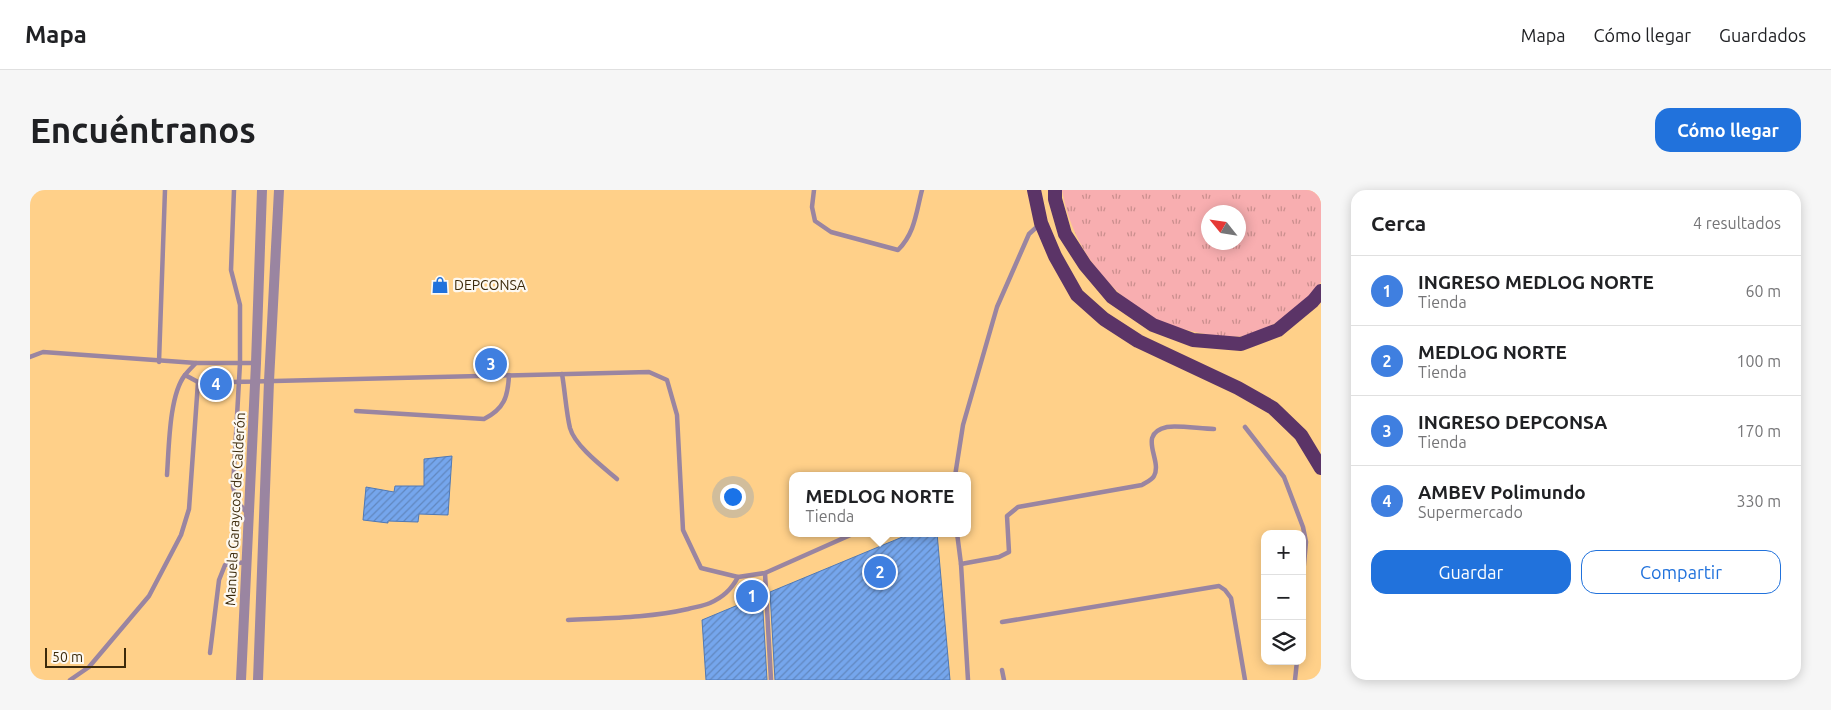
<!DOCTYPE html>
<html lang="es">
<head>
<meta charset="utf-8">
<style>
	:root { --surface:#fff; --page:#f6f6f6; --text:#202124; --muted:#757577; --line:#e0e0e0; --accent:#2172dc }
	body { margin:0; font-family:Ubuntu,sans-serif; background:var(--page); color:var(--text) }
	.controls { position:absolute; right:15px; bottom:15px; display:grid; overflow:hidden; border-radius:10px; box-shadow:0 2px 12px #0003 }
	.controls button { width:45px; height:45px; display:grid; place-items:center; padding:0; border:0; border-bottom:1px solid var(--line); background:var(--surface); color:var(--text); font:25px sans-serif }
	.compass { position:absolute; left:1171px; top:15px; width:45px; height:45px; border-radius:50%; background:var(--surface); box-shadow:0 2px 12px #0003; rotate:300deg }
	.scale { position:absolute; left:15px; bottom:12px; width:81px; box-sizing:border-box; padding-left:5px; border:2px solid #3c2a0b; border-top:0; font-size:14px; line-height:18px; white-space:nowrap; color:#3c2a0b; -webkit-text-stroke:4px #fdf9f2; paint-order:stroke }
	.you { position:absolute; left:702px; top:306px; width:18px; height:18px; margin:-12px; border:4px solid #fff; border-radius:50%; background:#1a73e8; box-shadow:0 0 0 8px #1a73e833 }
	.badge { display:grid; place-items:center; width:32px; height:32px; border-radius:50%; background:var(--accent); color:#fff; font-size:16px; font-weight:700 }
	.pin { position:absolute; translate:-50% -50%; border:2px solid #fff; box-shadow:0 1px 5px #0006 }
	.popup { position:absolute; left:759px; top:282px; width:182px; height:65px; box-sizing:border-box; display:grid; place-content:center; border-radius:10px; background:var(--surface); filter:drop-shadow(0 1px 4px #0005); font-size:16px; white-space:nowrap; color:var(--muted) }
	.popup b { font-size:19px; color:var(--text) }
	.popup::after { content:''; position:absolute; left:50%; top:100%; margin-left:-10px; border:10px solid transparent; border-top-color:var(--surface) }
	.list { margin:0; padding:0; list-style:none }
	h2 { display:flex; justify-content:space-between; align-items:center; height:65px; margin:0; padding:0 20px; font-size:21px }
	h2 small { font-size:16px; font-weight:400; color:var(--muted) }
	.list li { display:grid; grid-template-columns:32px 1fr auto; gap:15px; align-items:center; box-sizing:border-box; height:70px; padding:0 20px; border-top:1px solid var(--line) }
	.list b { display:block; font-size:19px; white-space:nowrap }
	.list p { margin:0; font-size:16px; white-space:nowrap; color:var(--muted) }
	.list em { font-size:16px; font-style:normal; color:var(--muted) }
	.actions { display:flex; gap:10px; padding:15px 20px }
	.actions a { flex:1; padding:11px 0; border:1px solid var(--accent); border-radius:15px; text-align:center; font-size:18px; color:var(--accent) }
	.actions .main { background:var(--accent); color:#fff }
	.icon { flex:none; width:28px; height:28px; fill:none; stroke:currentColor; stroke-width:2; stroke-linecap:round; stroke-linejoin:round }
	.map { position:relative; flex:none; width:1291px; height:490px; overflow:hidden; border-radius:15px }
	header { display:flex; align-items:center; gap:30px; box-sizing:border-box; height:70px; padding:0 25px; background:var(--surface); border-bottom:1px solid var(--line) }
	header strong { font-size:24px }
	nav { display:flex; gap:28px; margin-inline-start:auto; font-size:18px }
	.intro { display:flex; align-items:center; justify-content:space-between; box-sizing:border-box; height:120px; padding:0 30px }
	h1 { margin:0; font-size:35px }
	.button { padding:12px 22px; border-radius:15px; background:var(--accent); color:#fff; font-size:18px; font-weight:700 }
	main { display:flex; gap:30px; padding:0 30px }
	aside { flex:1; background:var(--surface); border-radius:15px; box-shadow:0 2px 12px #0003 }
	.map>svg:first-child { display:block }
</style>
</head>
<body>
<header>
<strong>Mapa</strong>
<nav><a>Mapa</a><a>Cómo llegar</a><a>Guardados</a></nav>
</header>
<div class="intro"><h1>Encuéntranos</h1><a class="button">Cómo llegar</a></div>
<main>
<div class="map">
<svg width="1291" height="490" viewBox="0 0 1291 490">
	<defs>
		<pattern id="park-tufts" width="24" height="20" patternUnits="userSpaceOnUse" patternTransform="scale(1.25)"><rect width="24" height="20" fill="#f8aeb0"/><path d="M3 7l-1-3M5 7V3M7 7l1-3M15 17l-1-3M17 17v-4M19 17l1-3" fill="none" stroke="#ca8e8d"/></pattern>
		<pattern id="building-hatch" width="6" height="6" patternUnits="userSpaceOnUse" patternTransform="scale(1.25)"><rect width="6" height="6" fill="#75a6ed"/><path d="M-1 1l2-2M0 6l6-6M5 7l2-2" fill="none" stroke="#6187be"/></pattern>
	</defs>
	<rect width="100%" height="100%" fill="#ffd089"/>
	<!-- park -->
	<path fill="url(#park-tufts)" fill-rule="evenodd" d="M1032,0H1291V92C1274,116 1246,137 1218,145C1205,149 1178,145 1165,142C1155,139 1144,138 1135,134C1125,130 1114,123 1105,116C1067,88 1040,47 1032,0ZM1178,22H1208V52H1178Z"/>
	<!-- building -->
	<g fill="url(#building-hatch)" stroke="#5079b5">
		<path d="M422,266L418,325L389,324L388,332L358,331V333L333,330L336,297L364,302L365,296H394V269Z"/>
		<path d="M882,343H907L920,490H745L740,402Z"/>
		<path d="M732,405L737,490H676L672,430Z"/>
	</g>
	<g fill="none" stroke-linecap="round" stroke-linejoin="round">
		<!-- service -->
		<g stroke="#9a85a1" stroke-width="4.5">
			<path d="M204,0L201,80L210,115V173L203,297L207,311L217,323"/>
			<path d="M784,0L782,17L785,31L801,42L868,60C885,43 886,23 892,0"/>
			<path d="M0,167L13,162L166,173"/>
			<path d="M129,172L135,0"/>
			<path d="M532,184C535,201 536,221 540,238C545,256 573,277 587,289"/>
			<path d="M155,185L168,192H202L619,182L637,190L647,225L653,340L671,378L708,387L735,383L825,343"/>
			<path d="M326,221L454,229C474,219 478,207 479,185"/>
			<path d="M1215,237L1254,287L1273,337L1276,352L1272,396"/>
			<path d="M137,285C139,258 139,205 155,185C158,181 162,177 166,173H225"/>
			<path d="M925,286L933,235L967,117L999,44L1010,34"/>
			<path d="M927,343L931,374L938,490"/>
			<path d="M931,374L969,367L979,362L977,326L988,317L1112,295C1115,293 1122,290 1124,286C1133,270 1106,244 1137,237C1148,235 1172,239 1184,239"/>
			<path d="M735,383L741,490"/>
			<path d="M538,430C577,428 619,428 658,419C665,417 673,416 680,413C693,407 701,400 708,387"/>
			<path d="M972,432L1189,396L1195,400L1201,408L1215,490"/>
			<path d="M180,463L189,390L195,375L216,372"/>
			<path d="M972,480L974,490"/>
			<path d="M40,490L59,477L119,406L151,345L159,319L168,192"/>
			<path d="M1265,490L1267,471"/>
		</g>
		<!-- tertiary -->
		<g stroke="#9a85a1" stroke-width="10">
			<path d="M211,490L226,173L232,0"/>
			<path d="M228,490L239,191L249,0"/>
		</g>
		<!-- trunk -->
		<g stroke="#5b3467" stroke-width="14">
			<path d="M1004,0L1011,33L1025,66L1047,105L1074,129L1108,151L1208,198L1243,218L1271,245L1291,278"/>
			<path d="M1025,0V9L1035,44L1055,75L1082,107L1123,135L1163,150L1211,154L1248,140L1283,111L1291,101"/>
		</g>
	</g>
	<!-- icons -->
	<defs>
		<g id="shop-bare" transform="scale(1.35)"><path d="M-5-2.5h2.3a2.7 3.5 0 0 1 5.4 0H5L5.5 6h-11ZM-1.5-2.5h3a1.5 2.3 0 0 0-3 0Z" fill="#2172dc" stroke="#fdf9f2" stroke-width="2.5" paint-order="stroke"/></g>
	</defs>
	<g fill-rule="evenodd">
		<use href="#shop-bare" x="410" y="95"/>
	</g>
	<g text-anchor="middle" stroke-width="4.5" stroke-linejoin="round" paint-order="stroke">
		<!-- poi labels -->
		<g font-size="14" fill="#3c2a0b" stroke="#fdf9f2" text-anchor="start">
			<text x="424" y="100">DEPCONSA</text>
		</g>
		<!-- street labels -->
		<g font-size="14" fill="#3c2a0b" stroke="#fdf9f2">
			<text transform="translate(205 319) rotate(-87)" y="5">Manuela Garaycoa de Calderón</text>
		</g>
	</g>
</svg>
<div class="controls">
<button>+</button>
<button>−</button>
<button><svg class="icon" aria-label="layers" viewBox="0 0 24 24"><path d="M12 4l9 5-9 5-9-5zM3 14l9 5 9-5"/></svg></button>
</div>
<svg class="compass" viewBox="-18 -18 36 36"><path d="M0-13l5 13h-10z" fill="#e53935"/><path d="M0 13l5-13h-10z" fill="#757577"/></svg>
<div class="scale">50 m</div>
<div class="you"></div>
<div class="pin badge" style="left:722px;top:406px;background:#3f7fe0">1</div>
<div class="pin badge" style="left:850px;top:382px;background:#3f7fe0">2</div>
<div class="popup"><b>MEDLOG NORTE</b>Tienda</div>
<div class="pin badge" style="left:461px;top:174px;background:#3f7fe0">3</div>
<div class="pin badge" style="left:186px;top:194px;background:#3f7fe0">4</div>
</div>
<aside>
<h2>Cerca<small>4 resultados</small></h2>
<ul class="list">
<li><span class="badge" style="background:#3f7fe0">1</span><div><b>INGRESO MEDLOG NORTE</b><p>Tienda</p></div><em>60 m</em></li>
<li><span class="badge" style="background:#3f7fe0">2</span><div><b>MEDLOG NORTE</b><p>Tienda</p></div><em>100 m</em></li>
<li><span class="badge" style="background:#3f7fe0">3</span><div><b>INGRESO DEPCONSA</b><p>Tienda</p></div><em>170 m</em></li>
<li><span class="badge" style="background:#3f7fe0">4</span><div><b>AMBEV Polimundo</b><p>Supermercado</p></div><em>330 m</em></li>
</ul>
<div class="actions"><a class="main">Guardar</a><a>Compartir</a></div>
</aside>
</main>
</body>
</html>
